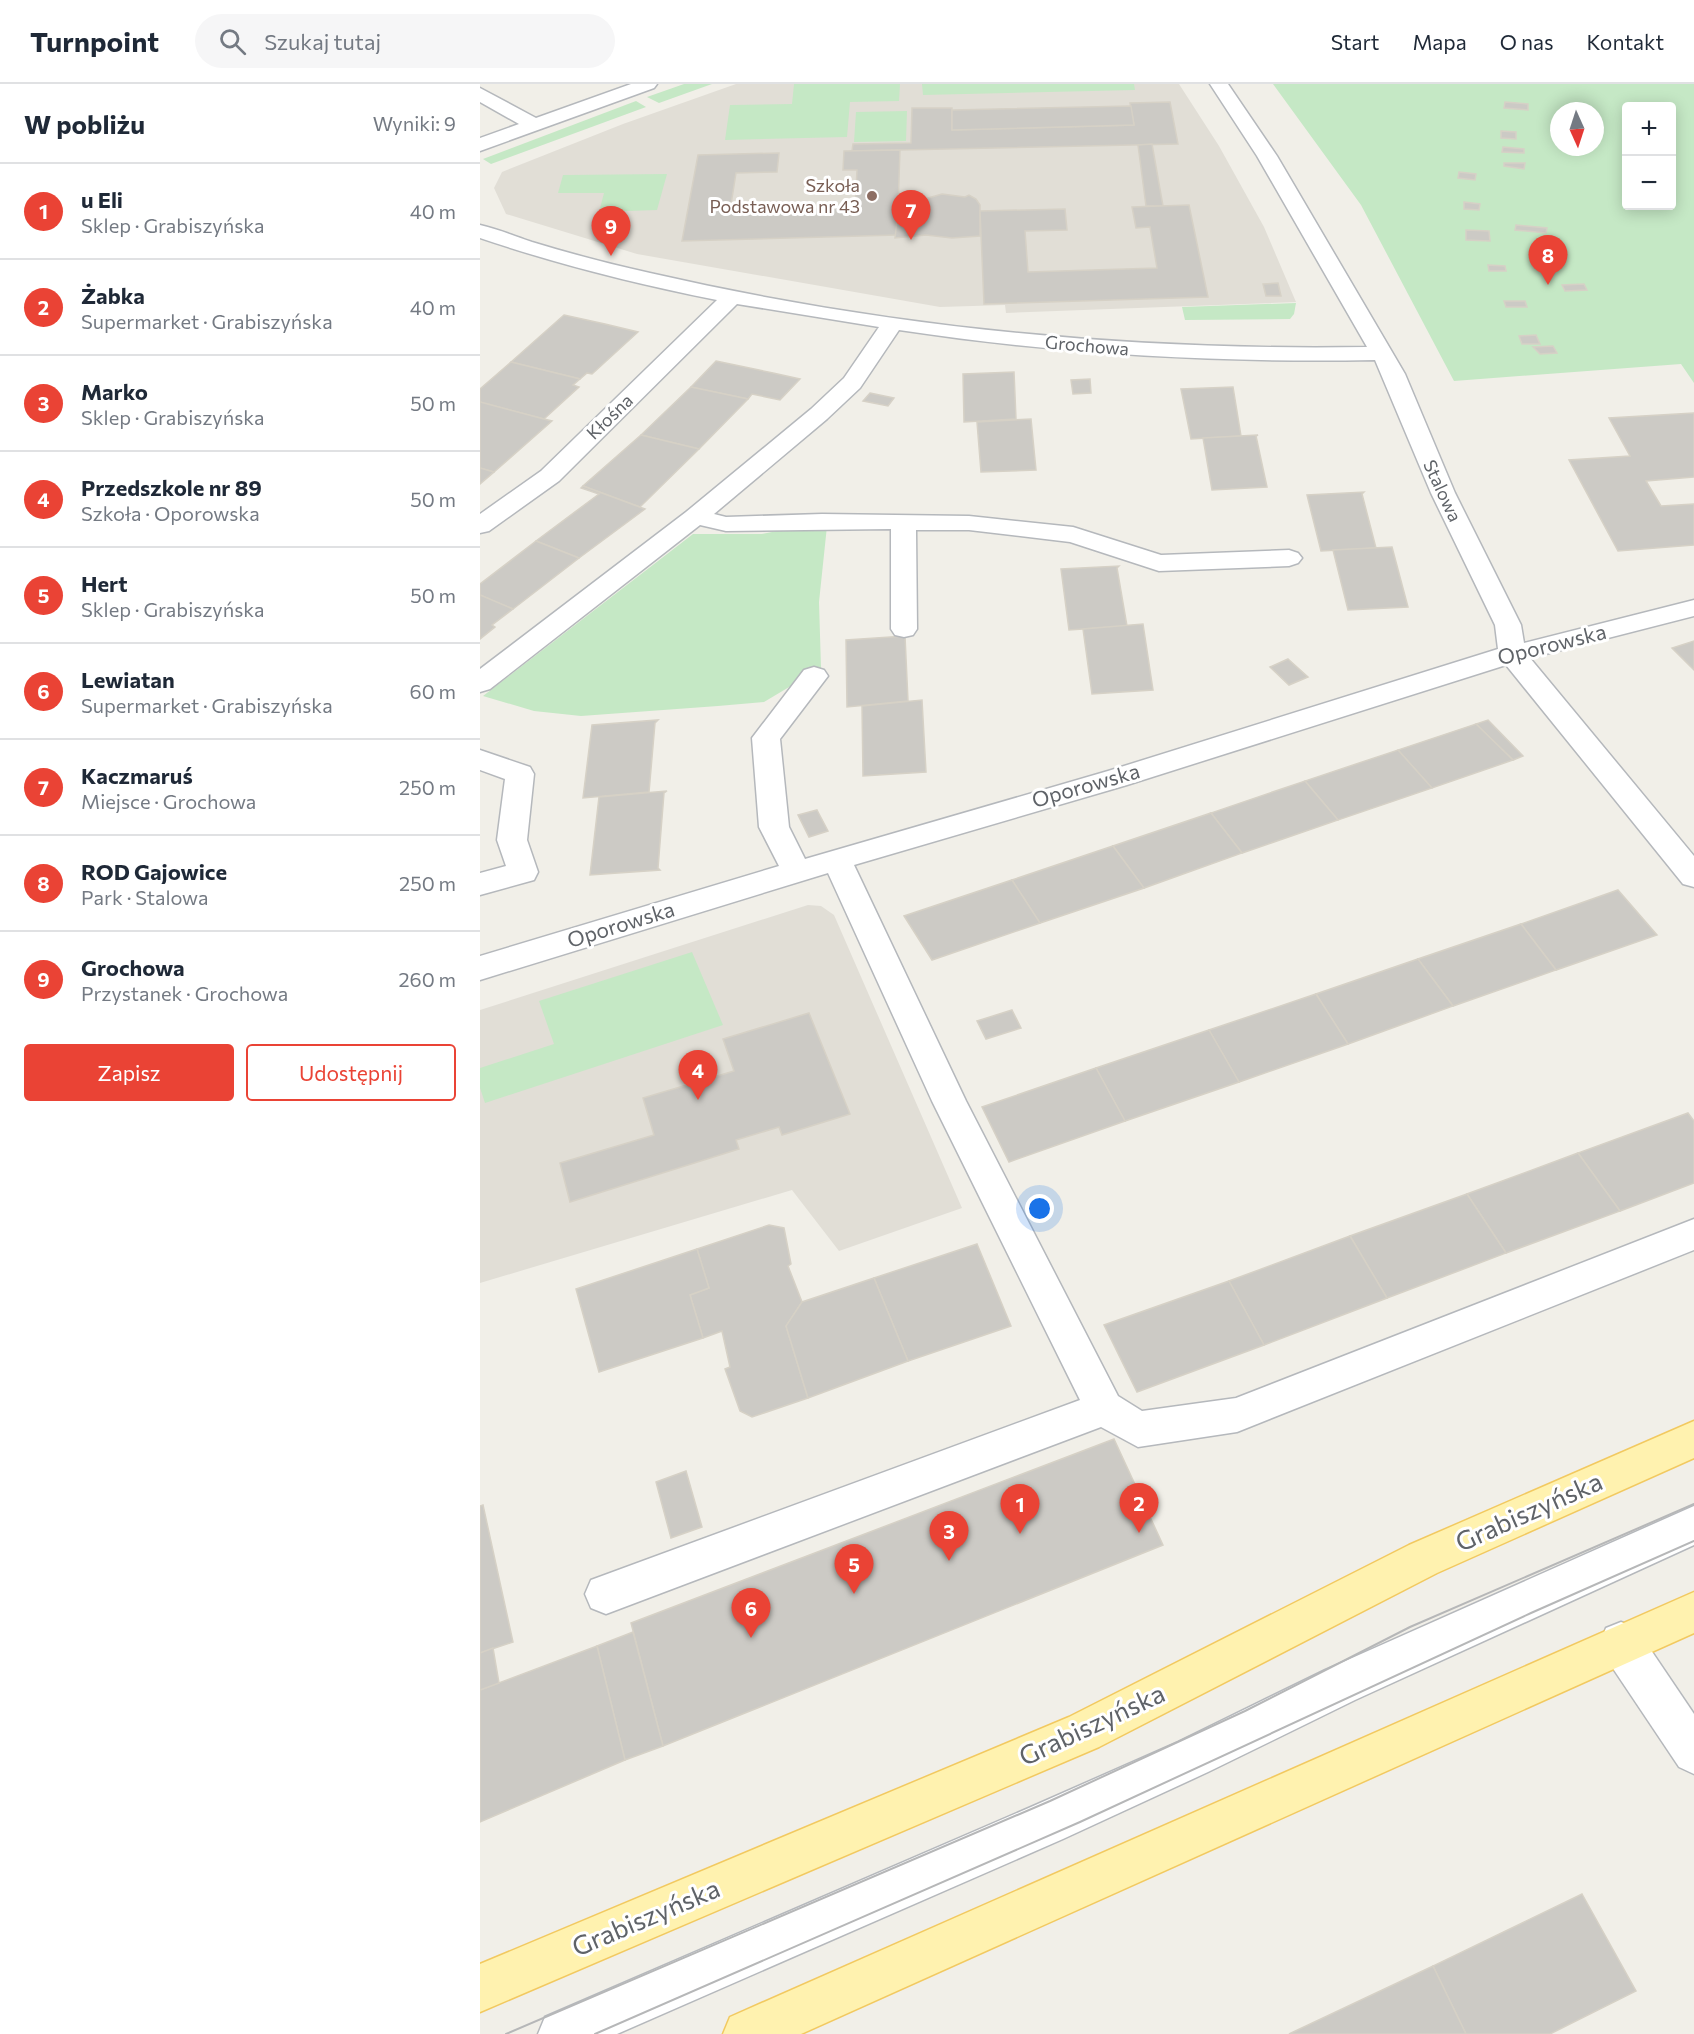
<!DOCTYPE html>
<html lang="pl">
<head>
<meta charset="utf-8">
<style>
	:root { --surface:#fff; --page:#f6f6f7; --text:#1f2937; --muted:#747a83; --line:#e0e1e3; --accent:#ea4335 }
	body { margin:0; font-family:Commissioner,sans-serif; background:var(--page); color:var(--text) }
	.controls { position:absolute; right:18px; top:18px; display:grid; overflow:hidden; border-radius:6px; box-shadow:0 3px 15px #0003 }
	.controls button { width:54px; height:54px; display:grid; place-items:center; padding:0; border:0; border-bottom:2px solid var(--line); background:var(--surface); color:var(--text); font:30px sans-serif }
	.compass { position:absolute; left:1070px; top:18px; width:54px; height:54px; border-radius:50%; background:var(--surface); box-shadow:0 3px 15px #0003; rotate:177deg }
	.you { position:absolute; left:560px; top:1125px; width:21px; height:21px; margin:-15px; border:4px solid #fff; border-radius:50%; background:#1a73e8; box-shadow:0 0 0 9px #1a73e833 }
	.badge { display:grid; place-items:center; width:39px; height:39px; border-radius:50%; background:var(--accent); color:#fff; font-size:20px; font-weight:700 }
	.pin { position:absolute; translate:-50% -50px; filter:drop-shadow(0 2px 3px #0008) }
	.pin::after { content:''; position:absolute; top:32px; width:21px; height:18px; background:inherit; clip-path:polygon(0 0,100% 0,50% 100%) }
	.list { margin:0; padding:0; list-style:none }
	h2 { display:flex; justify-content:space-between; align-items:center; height:78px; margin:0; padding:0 24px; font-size:26px }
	h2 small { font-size:20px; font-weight:400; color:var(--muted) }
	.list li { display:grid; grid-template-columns:39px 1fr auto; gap:18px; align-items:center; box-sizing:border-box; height:96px; padding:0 24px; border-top:2px solid var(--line) }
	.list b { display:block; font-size:22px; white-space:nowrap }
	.list p { margin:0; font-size:20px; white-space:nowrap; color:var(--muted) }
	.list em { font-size:20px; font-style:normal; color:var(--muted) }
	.actions { display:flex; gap:12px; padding:18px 24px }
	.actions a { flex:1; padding:14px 0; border:2px solid var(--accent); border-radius:6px; text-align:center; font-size:21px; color:var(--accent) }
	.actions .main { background:var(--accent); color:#fff }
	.icon { flex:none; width:33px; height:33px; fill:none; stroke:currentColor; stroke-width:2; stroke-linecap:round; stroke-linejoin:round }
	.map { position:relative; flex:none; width:1214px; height:1950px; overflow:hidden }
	header { display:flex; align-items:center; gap:36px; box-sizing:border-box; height:84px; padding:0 30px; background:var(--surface); border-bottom:2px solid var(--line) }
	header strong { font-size:28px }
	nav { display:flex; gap:33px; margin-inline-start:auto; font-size:21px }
	.search { width:420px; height:54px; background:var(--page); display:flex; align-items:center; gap:15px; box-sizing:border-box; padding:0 21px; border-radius:33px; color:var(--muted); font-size:22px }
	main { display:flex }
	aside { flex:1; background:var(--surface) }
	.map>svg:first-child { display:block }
</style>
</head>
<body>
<header>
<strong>Turnpoint</strong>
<div class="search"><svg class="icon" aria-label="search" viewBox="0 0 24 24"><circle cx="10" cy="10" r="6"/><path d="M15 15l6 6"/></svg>Szukaj tutaj</div>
<nav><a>Start</a><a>Mapa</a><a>O nas</a><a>Kontakt</a></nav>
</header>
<main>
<aside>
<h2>W pobliżu<small>Wyniki: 9</small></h2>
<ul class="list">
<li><span class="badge">1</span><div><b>u Eli</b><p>Sklep · Grabiszyńska</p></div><em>40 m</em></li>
<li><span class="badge">2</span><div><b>Żabka</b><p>Supermarket · Grabiszyńska</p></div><em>40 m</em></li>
<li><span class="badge">3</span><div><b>Marko</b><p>Sklep · Grabiszyńska</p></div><em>50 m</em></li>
<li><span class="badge">4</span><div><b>Przedszkole nr 89</b><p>Szkoła · Oporowska</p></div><em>50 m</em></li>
<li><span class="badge">5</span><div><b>Hert</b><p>Sklep · Grabiszyńska</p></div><em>50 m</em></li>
<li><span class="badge">6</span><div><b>Lewiatan</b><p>Supermarket · Grabiszyńska</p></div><em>60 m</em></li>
<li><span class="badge">7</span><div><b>Kaczmaruś</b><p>Miejsce · Grochowa</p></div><em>250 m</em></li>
<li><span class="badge">8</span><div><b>ROD Gajowice</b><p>Park · Stalowa</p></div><em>250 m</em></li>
<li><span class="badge">9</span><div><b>Grochowa</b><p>Przystanek · Grochowa</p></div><em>260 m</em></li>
</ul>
<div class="actions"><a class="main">Zapisz</a><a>Udostępnij</a></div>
</aside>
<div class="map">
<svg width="1214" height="1950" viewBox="0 0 1214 1950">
	<rect width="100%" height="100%" fill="#f1efe8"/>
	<!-- education -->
	<g fill="#e1ded6">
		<path d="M256,0H699L739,62L784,143L816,218L526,229L525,221L460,223L157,170L26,130L14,104L22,88L143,40Z"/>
		<path d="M328,821L341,822L354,831L482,1124L359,1167L312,1106L0,1199V926Z"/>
	</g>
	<!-- green -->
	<g fill="#c5e8c5" fill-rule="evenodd">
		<path d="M204,0H232L179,19L167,13Z"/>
		<path d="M314,0H420L419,17L370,18L367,53L245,56L250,21L312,20Z"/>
		<path d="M442,0H654L655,6L443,11Z"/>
		<path d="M793,0H1214V299L1201,280L974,297L881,121ZM1146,22H1192V122H1146ZM1079,27H1115V63H1079Z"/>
		<path d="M156,17L166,23L11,80L3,75Z"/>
		<path d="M427,27L426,57L374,58L376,28Z"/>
		<path d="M187,90L177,126L119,128L124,109H78L83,91Z"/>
		<path d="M816,219L814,230L810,235L705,236L702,223Z"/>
		<path d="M347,442L339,518L341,584L284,618L238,622L101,632L54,627L3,612L213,450H282L317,443Z"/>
		<path d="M212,868L243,941L5,1019L0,1004V984L74,960L59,917Z"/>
	</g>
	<!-- building -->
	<g fill="#cccac5" stroke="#d6d1c6" stroke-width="1.5">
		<path d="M690,18L698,60L372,67L373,60L431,59L432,24H472V46L654,41L650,19Z"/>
		<path d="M1025,18L1048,20V26L1024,24Z"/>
		<path d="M651,22L654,41L472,46V26Z"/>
		<path d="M1021,47L1036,48V55L1021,54Z"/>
		<path d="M672,60L683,122H666L658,61Z"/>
		<path d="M1023,63L1044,65V69L1022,68Z"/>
		<path d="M420,66L417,151L202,157L218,71L299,69L297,88L256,89L250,127L375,124L377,86H363L364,67Z"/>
		<path d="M1024,79H1045L1044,85L1024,82Z"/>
		<path d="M979,88L996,90L995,96L978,94Z"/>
		<path d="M462,110L485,113L489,111L496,115L500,121V152L472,154L446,151L415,154L419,119L434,118Z"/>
		<path d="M984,118L1000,120L999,126L984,125Z"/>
		<path d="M709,121L728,213L504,220L500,127L585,125L587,146L545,147L548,188L677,184L670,143L656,144L652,123Z"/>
		<path d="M1036,141L1067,144L1066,149L1035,146Z"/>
		<path d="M986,146L1009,147L1010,157L986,156Z"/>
		<path d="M1055,167L1083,169V176L1055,173Z"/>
		<path d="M1008,181L1025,182L1026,187H1009Z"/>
		<path d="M798,199L801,212H786L783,200Z"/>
		<path d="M1104,200L1107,206L1085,207L1082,201Z"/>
		<path d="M1024,217H1045L1047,223H1026Z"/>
		<path d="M84,231L125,240L158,248L112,290L107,289L100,295L31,278Z"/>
		<path d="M1056,251L1060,260H1042L1039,252Z"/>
		<path d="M1073,262L1077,269L1060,270L1053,263Z"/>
		<path d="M236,277L293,289L320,295L300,316L272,310L268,315L211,303Z"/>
		<path d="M31,278L100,295L93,301L99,303L64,335L0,318V305Z"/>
		<path d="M534,288L536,335L484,338L483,290Z"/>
		<path d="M610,295L611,309L593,310L591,296Z"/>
		<path d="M211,303L268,315L219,365L161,351Z"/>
		<path d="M753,303L761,352L711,355L701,305Z"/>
		<path d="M390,309L414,314L408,322L383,317Z"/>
		<path d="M0,318L64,335L72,337L14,388L0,384Z"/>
		<path d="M1214,329V393L1166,397L1181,422L1214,420V461L1138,467L1089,376L1150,372L1129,334Z"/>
		<path d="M551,335L556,386L501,388L497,338Z"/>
		<path d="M161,351L219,365L160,423L103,402Z"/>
		<path d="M778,351L776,352L787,403L732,406L723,354Z"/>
		<path d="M0,384L14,388L0,400Z"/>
		<path d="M103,402L165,425L99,474L56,457L119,410L101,404Z"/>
		<path d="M884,408L882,410L896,464L841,467L827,411Z"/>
		<path d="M56,457L99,474L33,525L0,511V500Z"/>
		<path d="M912,463L928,523L868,526L853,466Z"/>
		<path d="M639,482L637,484L647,542L589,546L581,485Z"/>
		<path d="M0,511L33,525L12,541L15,543L0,555Z"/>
		<path d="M663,540L673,606L612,610L603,545Z"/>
		<path d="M425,552L428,617L367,623L366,556Z"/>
		<path d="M1214,557V586L1192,564Z"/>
		<path d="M808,575L828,593L809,601L790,583Z"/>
		<path d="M442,616L446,688L383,692L382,622Z"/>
		<path d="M178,636L175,639L169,708L103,714L112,641Z"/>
		<path d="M1008,636L1043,672L1033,676L996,640Z"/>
		<path d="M996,640L1033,676L952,704L918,666Z"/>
		<path d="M918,666L952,704L858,736L825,697Z"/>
		<path d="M825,697L858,736L762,769L731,729Z"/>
		<path d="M187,707L184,709L178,784L180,786L110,791L119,713Z"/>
		<path d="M337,726L348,747L329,753L318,731Z"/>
		<path d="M731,729L762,769L664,804L633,762Z"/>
		<path d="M633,762L664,804L560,839L532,796Z"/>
		<path d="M532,796L560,839L452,876L424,832Z"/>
		<path d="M1138,806L1177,851L1076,886L1041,840Z"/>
		<path d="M1041,840L1076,886L973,922L938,875Z"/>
		<path d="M938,875L973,922L868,960L836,910Z"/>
		<path d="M836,910L868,960L759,998L729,946Z"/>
		<path d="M532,926L541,944L506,955L497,937Z"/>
		<path d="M329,929L370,1030L302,1051L299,1043L256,1056L259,1065L90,1118L80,1079L174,1051L163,1014L254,987L243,955Z"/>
		<path d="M729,946L759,998L645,1037L616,984Z"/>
		<path d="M616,984L645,1037L529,1078L502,1023Z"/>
		<path d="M1208,1029L1214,1037V1099L1140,1127L1098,1069Z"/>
		<path d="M1098,1069L1140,1127L1026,1169L987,1110Z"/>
		<path d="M987,1110L1026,1169L907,1214L870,1152Z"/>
		<path d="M289,1141L304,1144L311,1180L308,1182L322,1218L306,1242L328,1314L272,1333L260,1327L245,1285L250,1283L242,1247L223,1254L210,1211L229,1204L217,1165Z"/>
		<path d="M870,1152L907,1214L784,1261L749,1197Z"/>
		<path d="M497,1160L531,1242L428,1277L394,1194Z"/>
		<path d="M217,1165L229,1204L210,1211L223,1254L119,1288L96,1205Z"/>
		<path d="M394,1194L428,1277L328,1314L306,1242L322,1218Z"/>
		<path d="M749,1197L784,1261L657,1308L624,1241Z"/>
		<path d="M634,1355L683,1461L183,1662L151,1539Z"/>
		<path d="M206,1387L222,1443L191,1454L176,1398Z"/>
		<path d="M3,1421L33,1558L0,1569V1422Z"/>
		<path d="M153,1548L183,1662L145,1676L117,1562Z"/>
		<path d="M117,1562L145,1676L0,1738V1606Z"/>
		<path d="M13,1564L19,1599L0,1606V1569Z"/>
		<path d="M1102,1810L1156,1907L1070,1950H986L953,1882Z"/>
		<path d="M953,1882L986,1950H809Z"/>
	</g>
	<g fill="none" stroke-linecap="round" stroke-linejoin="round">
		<!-- minor casing -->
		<g stroke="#b5b8bc" stroke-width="3">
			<g id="minor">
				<path d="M151,0H177L174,4L0,67V54L39,40L0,18V4L56,34Z"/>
				<path d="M730,0H748L797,72L925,290L975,409L1041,541L1044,559L1214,516V532L1050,574L1214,772V803L1203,800L1026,581L647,701L374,781L486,1017L638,1312L662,1327L756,1314L1214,1135V1166L757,1348L658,1363L621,1343L126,1530L111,1524L105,1510L111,1496L600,1316L452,1017L348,789L0,896V872L299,782L279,743L272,654L324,586L334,583L344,586L348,592L300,655L309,743L325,775L628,687L1018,565L1015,541L951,409L895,276C735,279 577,270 419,246L380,304L347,335L234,430L246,433L342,430L489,432L593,443L681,471L809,466L818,469L822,474L818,479L809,482L679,487L590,458L489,446H436L437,545L433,551L424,553L415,551L411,545V445L246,447L220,441L10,605L0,608V585L206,428L331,325L364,294L399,243L257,220L79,397L9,447L0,449V430L61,387L237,216C156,200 77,180 0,154V141C18,145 34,152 52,158C91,170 130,180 170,189C405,243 647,267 887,263L777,72Z"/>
				<path d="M0,666L50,683L54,690L47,756L58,788L54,796L0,811V789L26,782L17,756L25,695L0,686Z"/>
				<path d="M1214,1422V1461L875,1616L728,1688L583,1755L137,1950H58L65,1933L551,1723L698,1658L845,1586Z"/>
				<path d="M1141,1538L1156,1544L1214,1630V1690L1199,1683L1126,1574L1120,1559L1126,1544Z"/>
			</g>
		</g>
		<!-- major casing -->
		<g stroke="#f2c960" stroke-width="3">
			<g id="major">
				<path d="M1214,1337V1374L957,1489L619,1663L0,1928V1880L589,1633L929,1461Z"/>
				<path d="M1214,1508V1549L321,1950H243L250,1933Z"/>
			</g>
		</g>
		<!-- minor -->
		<use href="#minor" fill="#fff" fill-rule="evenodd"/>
		<!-- major -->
		<use href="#major" fill="#fff2af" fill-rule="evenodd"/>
		<!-- tram -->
		<g stroke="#b6b7b8" stroke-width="2">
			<path d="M26,1950L570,1717L765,1627L930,1543L1214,1420"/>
			<path d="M115,1950L600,1738L1051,1529L1214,1457"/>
		</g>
	</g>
	<!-- markers -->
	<circle fill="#8d6e63" stroke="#fff" stroke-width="2" cx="392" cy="112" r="6"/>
	<g text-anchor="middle" stroke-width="6" stroke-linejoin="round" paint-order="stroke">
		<!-- far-education labels -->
		<g font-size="18" fill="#785e54" stroke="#fff" text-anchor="end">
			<text x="380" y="108">Szkoła<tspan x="380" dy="21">Podstawowa nr 43</tspan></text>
		</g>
		<!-- far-street labels -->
		<g font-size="18" fill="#5f6368" stroke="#fff">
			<text transform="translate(607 262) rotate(5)" y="6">Grochowa</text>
			<text transform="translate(130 333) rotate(-44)" y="6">Kłośna</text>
			<text transform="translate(962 407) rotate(65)" y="6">Stalowa</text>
		</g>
		<!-- street labels -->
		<g font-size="21" fill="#5f6368" stroke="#fff">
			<text transform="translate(1072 561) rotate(-14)" y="7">Oporowska</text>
			<text transform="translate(606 702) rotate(-16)" y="7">Oporowska</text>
			<text transform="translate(141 841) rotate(-17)" y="7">Oporowska</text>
		</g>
		<!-- near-street labels -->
		<g font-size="26" fill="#5f6368" stroke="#fff">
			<text transform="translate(1049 1428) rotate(-24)" y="9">Grabiszyńska</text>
			<text transform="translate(612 1641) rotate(-25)" y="9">Grabiszyńska</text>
			<text transform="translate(166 1834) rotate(-23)" y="9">Grabiszyńska</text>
		</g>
	</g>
</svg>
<div class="controls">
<button>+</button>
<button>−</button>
</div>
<svg class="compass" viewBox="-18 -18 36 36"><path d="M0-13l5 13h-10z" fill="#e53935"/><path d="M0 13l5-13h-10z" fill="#747a83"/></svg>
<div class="you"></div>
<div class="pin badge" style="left:540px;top:1450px">1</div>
<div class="pin badge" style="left:659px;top:1449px">2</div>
<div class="pin badge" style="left:469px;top:1477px">3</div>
<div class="pin badge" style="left:218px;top:1016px">4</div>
<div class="pin badge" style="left:374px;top:1510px">5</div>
<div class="pin badge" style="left:271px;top:1554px">6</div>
<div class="pin badge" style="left:431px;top:156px">7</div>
<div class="pin badge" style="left:1068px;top:201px">8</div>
<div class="pin badge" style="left:131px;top:172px">9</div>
</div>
</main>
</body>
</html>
